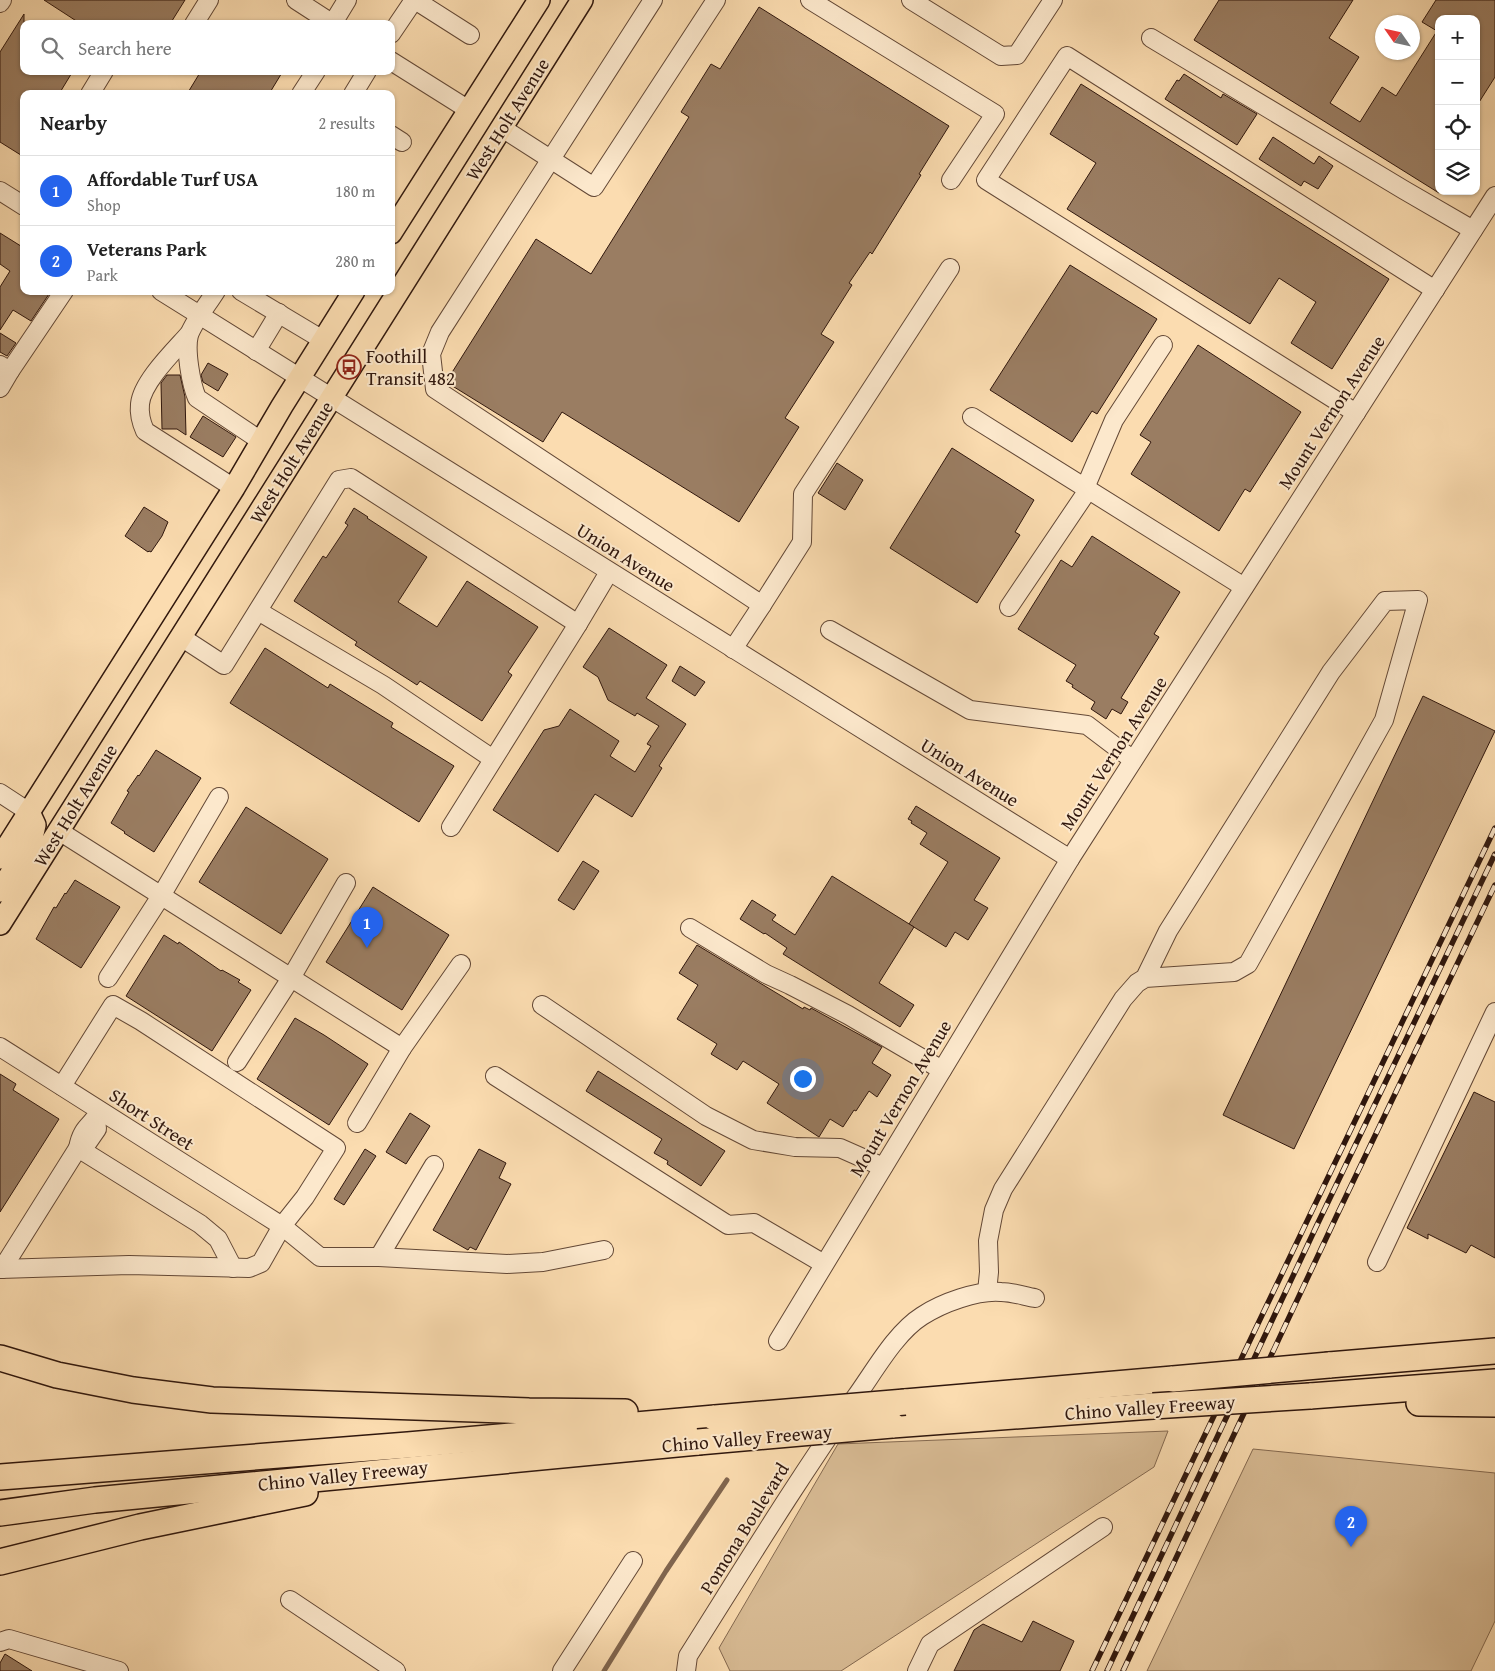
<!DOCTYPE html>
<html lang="en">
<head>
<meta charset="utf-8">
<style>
	:root { --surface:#fff; --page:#f6f6f6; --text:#222; --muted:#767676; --line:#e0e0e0; --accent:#2563eb }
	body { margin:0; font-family:"Gentium Book Plus",serif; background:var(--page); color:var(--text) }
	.controls { position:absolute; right:15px; top:15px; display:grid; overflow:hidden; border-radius:10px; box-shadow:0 1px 4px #0004 }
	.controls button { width:45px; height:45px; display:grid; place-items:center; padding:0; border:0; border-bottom:1px solid var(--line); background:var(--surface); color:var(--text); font:25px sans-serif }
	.compass { position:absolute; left:1375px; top:15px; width:45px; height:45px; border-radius:50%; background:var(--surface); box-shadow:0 1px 4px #0004; rotate:304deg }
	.you { position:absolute; left:802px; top:1078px; width:18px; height:18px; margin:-12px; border:4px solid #fff; border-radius:50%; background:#1a73e8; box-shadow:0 0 0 8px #1a73e833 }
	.badge { display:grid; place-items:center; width:32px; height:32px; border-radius:50%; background:var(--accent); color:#fff; font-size:16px; font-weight:700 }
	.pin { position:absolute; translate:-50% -41px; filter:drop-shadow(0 1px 2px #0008) }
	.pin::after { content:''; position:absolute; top:26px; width:18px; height:15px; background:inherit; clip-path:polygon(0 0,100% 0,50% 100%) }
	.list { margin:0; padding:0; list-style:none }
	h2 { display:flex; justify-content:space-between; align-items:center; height:65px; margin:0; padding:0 20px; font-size:21px }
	h2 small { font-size:16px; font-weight:400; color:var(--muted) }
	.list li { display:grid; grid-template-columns:32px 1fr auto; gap:15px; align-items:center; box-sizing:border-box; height:70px; padding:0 20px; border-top:1px solid var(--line) }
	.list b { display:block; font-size:19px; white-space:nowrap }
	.list p { margin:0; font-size:16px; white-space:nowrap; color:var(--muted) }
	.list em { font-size:16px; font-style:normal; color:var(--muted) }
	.icon { flex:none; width:28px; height:28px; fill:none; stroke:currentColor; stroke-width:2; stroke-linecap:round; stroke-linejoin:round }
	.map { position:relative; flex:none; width:1495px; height:1671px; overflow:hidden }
	.search { position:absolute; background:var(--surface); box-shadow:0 1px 4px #0004; left:20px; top:20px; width:375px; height:55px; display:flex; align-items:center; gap:12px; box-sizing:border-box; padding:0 18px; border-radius:10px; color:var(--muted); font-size:19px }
	.panel { position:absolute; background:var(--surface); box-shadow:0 1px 4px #0004; left:20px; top:90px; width:375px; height:205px; border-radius:10px }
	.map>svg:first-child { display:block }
</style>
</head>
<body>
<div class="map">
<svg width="1495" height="1671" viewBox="0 0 1495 1671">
	<rect width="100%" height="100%" fill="#fbdcb0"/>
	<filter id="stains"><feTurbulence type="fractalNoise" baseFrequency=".004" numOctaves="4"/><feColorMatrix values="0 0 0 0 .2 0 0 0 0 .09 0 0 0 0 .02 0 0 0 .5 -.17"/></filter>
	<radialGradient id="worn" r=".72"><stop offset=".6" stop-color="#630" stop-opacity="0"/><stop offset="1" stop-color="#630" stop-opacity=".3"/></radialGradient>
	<!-- green -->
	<g fill="#d8bb94" stroke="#846950">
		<path d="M1168,1431L1154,1467L841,1671H730L719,1648L838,1444Z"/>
		<path d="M1253,1449L1495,1473V1621L1471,1671H1147Z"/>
	</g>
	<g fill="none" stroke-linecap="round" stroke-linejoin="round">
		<!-- stream -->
		<path stroke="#80654e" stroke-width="5" d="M604,1671L666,1571L727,1480"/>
	</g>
	<!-- building -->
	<g fill="#9a7d62" stroke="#30170d">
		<path d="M44,0H185L170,24H81Z"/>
		<path d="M1219,0H1353L1329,38L1359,57L1330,103L1360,122L1382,87L1396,96L1437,31L1422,22L1436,0H1495V77L1476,107V19H1439V193L1194,40Z"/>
		<path d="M759,7L949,126L919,174L921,175L872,254L870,252L849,283L852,285L821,334L834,342L785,418L799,427L739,522L562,412L543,442L446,382L536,239L591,274L689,117L681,112L711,64L720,69Z"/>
		<path d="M24,14V71H73L59,94H24V157L0,142V52Z"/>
		<path d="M201,71H283L269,94H187Z"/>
		<path d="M1184,74L1221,98L1223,94L1257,114L1237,145L1165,99L1177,80L1179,81Z"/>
		<path d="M1081,84L1389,279L1332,369L1291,343L1316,302L1279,278L1250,324L1067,209L1096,163L1050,134Z"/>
		<path d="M1273,137L1314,164L1319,156L1333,166L1318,189L1304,181L1301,186L1259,159Z"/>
		<path d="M0,233L24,248V291H51L31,321L13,310L0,330V287L10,271L0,264Z"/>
		<path d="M1070,265L1157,319L1097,414L1092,411L1072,442L990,390Z"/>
		<path d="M0,333L16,343L7,356L0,352Z"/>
		<path d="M1198,345L1301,412L1250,492L1245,489L1219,531L1131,474L1151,442L1140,435Z"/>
		<path d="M208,363L228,374L218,391L203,382L201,375Z"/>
		<path d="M167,375H180L185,397L186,435L177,429H162L161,383Z"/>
		<path d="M203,416L236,437L223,457L190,437Z"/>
		<path d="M952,448L1034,500L1015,532L1020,535L977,603L890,548Z"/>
		<path d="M837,463L863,480L845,510L818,493Z"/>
		<path d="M144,507L168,522L162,536L151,552L149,551L148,552L125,536Z"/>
		<path d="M354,508L368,517L367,518L427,557L398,602L437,627L467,581L538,627L508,672L512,675L482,721L420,681L417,685L355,645L357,642L294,601L323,556L326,558L348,525L345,523Z"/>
		<path d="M1092,536L1180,592L1154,634L1159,637L1121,698L1128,702L1121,714L1112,709L1106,719L1091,709L1095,702L1072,687L1073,685L1066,681L1076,665L1018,629L1061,560L1072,567Z"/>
		<path d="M609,628L667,665L646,698L686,724L659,766L662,768L632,817L595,794L558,852L493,810L544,730L559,726L570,709L619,741L610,756L635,772L651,746L647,744L659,726L637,713L635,716L608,700L598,677L583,667Z"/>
		<path d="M265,648L328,688L330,684L393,723L391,727L454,766L419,822L230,703Z"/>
		<path d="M680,666L705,682L695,696L672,681Z"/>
		<path d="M1423,696L1495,731L1294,1149L1223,1115Z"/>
		<path d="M156,750L201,778L154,852L124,833L125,832L111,823L129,792L127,791L138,775L139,776Z"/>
		<path d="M916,806L1000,858L974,900L988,908L968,940L955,932L946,947L909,924L948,862L920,844L927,833L911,823L912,821L908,819Z"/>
		<path d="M246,807L328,859L281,934L199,882Z"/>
		<path d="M583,861L599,871L574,910L558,900Z"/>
		<path d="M832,876L914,927L879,983L914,1005L900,1027L783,954L787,948L765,933L764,934L740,919L752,900L776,915L772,920L795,935Z"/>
		<path d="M75,880L120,907L81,968L36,939L54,907L56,908L65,893L66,894Z"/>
		<path d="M373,887L449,935L402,1010L326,962Z"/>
		<path d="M164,935L178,944L179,942L221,971L222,970L240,980L238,982L251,990L212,1051L126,996Z"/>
		<path d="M697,945L803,1009L804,1007L810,1010L811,1008L882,1047L872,1063L891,1075L877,1097L869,1091L856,1111L854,1110L843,1127L830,1119L819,1137L767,1103L779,1084L743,1061L737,1070L711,1054L717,1044L677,1019L698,985L679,973Z"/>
		<path d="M295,1018L324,1035L368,1064L329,1125L257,1079Z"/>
		<path d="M598,1071L725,1151L701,1186L667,1164L668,1161L654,1153L662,1139L586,1091Z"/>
		<path d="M0,1074L16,1084L13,1090L59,1119L0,1212Z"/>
		<path d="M1474,1092L1495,1102V1258L1471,1245L1466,1253L1428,1234V1239L1407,1228Z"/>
		<path d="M410,1113L430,1126L406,1164L386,1152Z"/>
		<path d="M365,1149L376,1156L344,1205L334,1199Z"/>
		<path d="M479,1149L506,1163L499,1178L511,1184L476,1250L470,1247L468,1250L433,1230Z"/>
		<path d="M1033,1621L1074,1641L1060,1671H954L974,1630L983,1624L1022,1642Z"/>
		<path d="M5,1654L32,1671H0V1663Z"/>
	</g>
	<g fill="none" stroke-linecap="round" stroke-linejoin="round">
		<!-- minor casing -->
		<g stroke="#634836" stroke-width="20">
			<g id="minor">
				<path d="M296,0L333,24"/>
				<path d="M415,0L470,35"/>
				<path d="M653,0L440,332L431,354L435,389L762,605L802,542L803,494L950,268"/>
				<path d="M810,0L995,114L951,180"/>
				<path d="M911,0L1001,56L1017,55L1053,0"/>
				<path d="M0,3L2,0"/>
				<path d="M333,23L347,0"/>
				<path d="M194,24L209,0"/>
				<path d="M391,34L414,0"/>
				<path d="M1151,38L1404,190L1473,230"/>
				<path d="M391,61L469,110"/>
				<path d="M90,94L104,71"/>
				<path d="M301,94L316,71"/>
				<path d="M353,94L367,71"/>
				<path d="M502,128L594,187L716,0"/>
				<path d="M391,135L402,142"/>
				<path d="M0,191L24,206"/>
				<path d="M161,291L1070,859"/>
				<path d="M216,291C208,304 194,321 189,335C185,350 191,384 197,398L261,441"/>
				<path d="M241,291L323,340"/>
				<path d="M189,334C174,351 142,382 140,404C139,413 141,422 145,431L234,488"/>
				<path d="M256,351L279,313"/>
				<path d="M10,371L64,291"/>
				<path d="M0,388L10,371L0,365"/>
				<path d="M1356,413L986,180L1067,56L1435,290"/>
				<path d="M972,417L1244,587"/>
				<path d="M1085,488L1114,420L1163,345"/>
				<path d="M1009,607L1088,490"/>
				<path d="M258,611L383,685L493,759"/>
				<path d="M830,630L970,710L1087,725L1133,760"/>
				<path d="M181,637L224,665L339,480L351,478L578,624L609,572"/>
				<path d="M733,649L762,605"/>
				<path d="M0,793L29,812"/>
				<path d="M451,827L578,624"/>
				<path d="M59,831L402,1048L461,964"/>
				<path d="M690,928L766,974L790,985L848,1015L942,1070"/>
				<path d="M108,978L161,896L219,797"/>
				<path d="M542,1005L706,1116L753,1140L795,1147L840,1148L883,1167"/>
				<path d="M0,1047L282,1226L320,1257H379L434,1165"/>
				<path d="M237,1062L291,978L346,883"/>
				<path d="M495,1076L728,1225L754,1223L824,1264"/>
				<path d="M96,1119L97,1129L88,1142L78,1148C82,1126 91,1127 100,1111"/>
				<path d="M357,1123L402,1048"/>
				<path d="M379,1257L507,1264L543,1262L604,1250"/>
				<path d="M1377,1262L1495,1012"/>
				<path d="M0,1268L2,1269L78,1148L200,1224L218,1239L233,1268"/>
				<path d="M0,1269L129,1265L249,1268L261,1263L282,1226L305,1197L336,1148L141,1021L113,1005L62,1086"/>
				<path d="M987,1292L989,1272L988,1241L994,1210L1003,1189L1123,999L1137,983L1145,978L1234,972L1248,964L1384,720L1418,600L1385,601L1331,672L1168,931L1145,978"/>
				<path d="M778,1341L1070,859L1495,196"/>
				<path d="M290,1600L396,1671"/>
				<path d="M0,1642L9,1639L119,1671"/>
				<path d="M562,1671L633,1561"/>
				<path d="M686,1671L688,1656C743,1569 796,1482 855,1398C874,1372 895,1333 922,1316C942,1303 977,1290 1001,1292C1012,1292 1024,1296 1035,1298"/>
				<path d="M917,1671L930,1644L1103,1527"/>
			</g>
		</g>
		<!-- major casing -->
		<g stroke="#30170d" stroke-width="24">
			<g id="major">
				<path d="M391,233L539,0"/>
				<path d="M0,858L234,488L282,406L354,291"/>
				<path d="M0,891L31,842L35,825L29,812"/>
				<path d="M0,924L582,0"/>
			</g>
		</g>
		<!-- highway casing -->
		<g stroke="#30170d" stroke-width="28">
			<g id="highway">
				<path d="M0,1358L57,1375L133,1390L212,1400L529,1411L625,1412"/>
				<path d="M1329,1365L1495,1351"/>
				<path d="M1310,1396L1495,1382"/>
				<path d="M905,1402L1173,1379"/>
				<path d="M1419,1403L1495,1404"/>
				<path d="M892,1425L1153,1406"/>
				<path d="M0,1477L408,1445L715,1418"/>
				<path d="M0,1513L95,1500L698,1442"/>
				<path d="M0,1562L140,1527L305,1493"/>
			</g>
		</g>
		<!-- minor -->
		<use href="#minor" stroke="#fce8cc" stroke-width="18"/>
		<!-- major -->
		<use href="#major" stroke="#fbdcb0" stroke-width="21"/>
		<!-- highway -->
		<use href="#highway" stroke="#fbdcb0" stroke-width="25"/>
		<!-- rail casing -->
		<g stroke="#30170d" stroke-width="5.5">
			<g id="rail">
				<path d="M1092,1671L1495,828"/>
				<path d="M1107,1671L1317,1225L1495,854"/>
				<path d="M1123,1671L1338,1213L1495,885"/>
			</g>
		</g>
		<!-- rail -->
		<use href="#rail" stroke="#fce8cc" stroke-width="4" stroke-dasharray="11" stroke-linecap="butt"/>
		<!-- highway-bridge casing -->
		<g stroke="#30170d" stroke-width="28" stroke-linecap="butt">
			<g id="highway-bridge">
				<path d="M1173,1379L1329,1365"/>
				<path d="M1153,1406L1310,1396"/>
				<path d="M715,1418L905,1402"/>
				<path d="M698,1442L892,1425"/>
			</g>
		</g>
		<!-- highway-bridge -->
		<use href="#highway-bridge" stroke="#fbdcb0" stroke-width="25"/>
	</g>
	<!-- icons -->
	<defs>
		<g id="bus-ring" transform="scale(1.25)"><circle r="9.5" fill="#fce8cc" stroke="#8f2418" stroke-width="1.5"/><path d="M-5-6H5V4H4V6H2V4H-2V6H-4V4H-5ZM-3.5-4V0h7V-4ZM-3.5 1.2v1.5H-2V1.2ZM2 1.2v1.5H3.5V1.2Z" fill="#8f2418"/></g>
	</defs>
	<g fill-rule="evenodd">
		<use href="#bus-ring" x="349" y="367"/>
	</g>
	<g text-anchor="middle" stroke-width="4" stroke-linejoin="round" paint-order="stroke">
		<!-- street labels -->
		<g font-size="19" fill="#30170d" stroke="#fce8cc">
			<text transform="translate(507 119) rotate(-58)" y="7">West Holt Avenue</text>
			<text transform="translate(1331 412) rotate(-57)" y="7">Mount Vernon Avenue</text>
			<text transform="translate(291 462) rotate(-58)" y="7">West Holt Avenue</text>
			<text transform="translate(626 557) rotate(32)" y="7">Union Avenue</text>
			<text transform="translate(1113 753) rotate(-57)" y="7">Mount Vernon Avenue</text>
			<text transform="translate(970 772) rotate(32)" y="7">Union Avenue</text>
			<text transform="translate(75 805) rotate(-58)" y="7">West Holt Avenue</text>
			<text transform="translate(900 1098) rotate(-59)" y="7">Mount Vernon Avenue</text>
			<text transform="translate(152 1119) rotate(33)" y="7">Short Street</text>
			<text transform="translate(1150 1407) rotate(-4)" y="7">Chino Valley Freeway</text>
			<text transform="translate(747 1438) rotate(-5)" y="7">Chino Valley Freeway</text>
			<text transform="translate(343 1475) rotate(-6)" y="7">Chino Valley Freeway</text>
			<text transform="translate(744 1528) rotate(-58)" y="7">Pomona Boulevard</text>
		</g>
		<!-- poi labels -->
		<g font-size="19" fill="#30170d" stroke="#fce8cc" text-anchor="start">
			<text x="366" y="363">Foothill<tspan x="366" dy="22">Transit 482</tspan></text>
		</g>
	</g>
	<rect width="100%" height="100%" filter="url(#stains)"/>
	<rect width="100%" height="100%" fill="url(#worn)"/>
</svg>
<div class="controls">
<button>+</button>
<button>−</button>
<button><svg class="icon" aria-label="locate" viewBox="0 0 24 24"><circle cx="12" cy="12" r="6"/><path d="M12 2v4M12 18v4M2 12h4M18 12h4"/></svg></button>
<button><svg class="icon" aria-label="layers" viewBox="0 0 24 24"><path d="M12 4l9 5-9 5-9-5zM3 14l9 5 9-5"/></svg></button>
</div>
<svg class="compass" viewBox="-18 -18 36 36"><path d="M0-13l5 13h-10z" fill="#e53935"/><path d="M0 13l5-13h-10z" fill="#767676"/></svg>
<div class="you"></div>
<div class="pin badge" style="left:367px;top:948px">1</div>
<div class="pin badge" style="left:1351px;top:1547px">2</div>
<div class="search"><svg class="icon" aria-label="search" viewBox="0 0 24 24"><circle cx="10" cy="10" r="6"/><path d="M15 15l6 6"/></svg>Search here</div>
<section class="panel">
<h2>Nearby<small>2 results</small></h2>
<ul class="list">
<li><span class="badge">1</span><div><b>Affordable Turf USA</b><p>Shop</p></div><em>180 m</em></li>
<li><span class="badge">2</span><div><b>Veterans Park</b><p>Park</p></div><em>280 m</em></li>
</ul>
</section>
</div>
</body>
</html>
